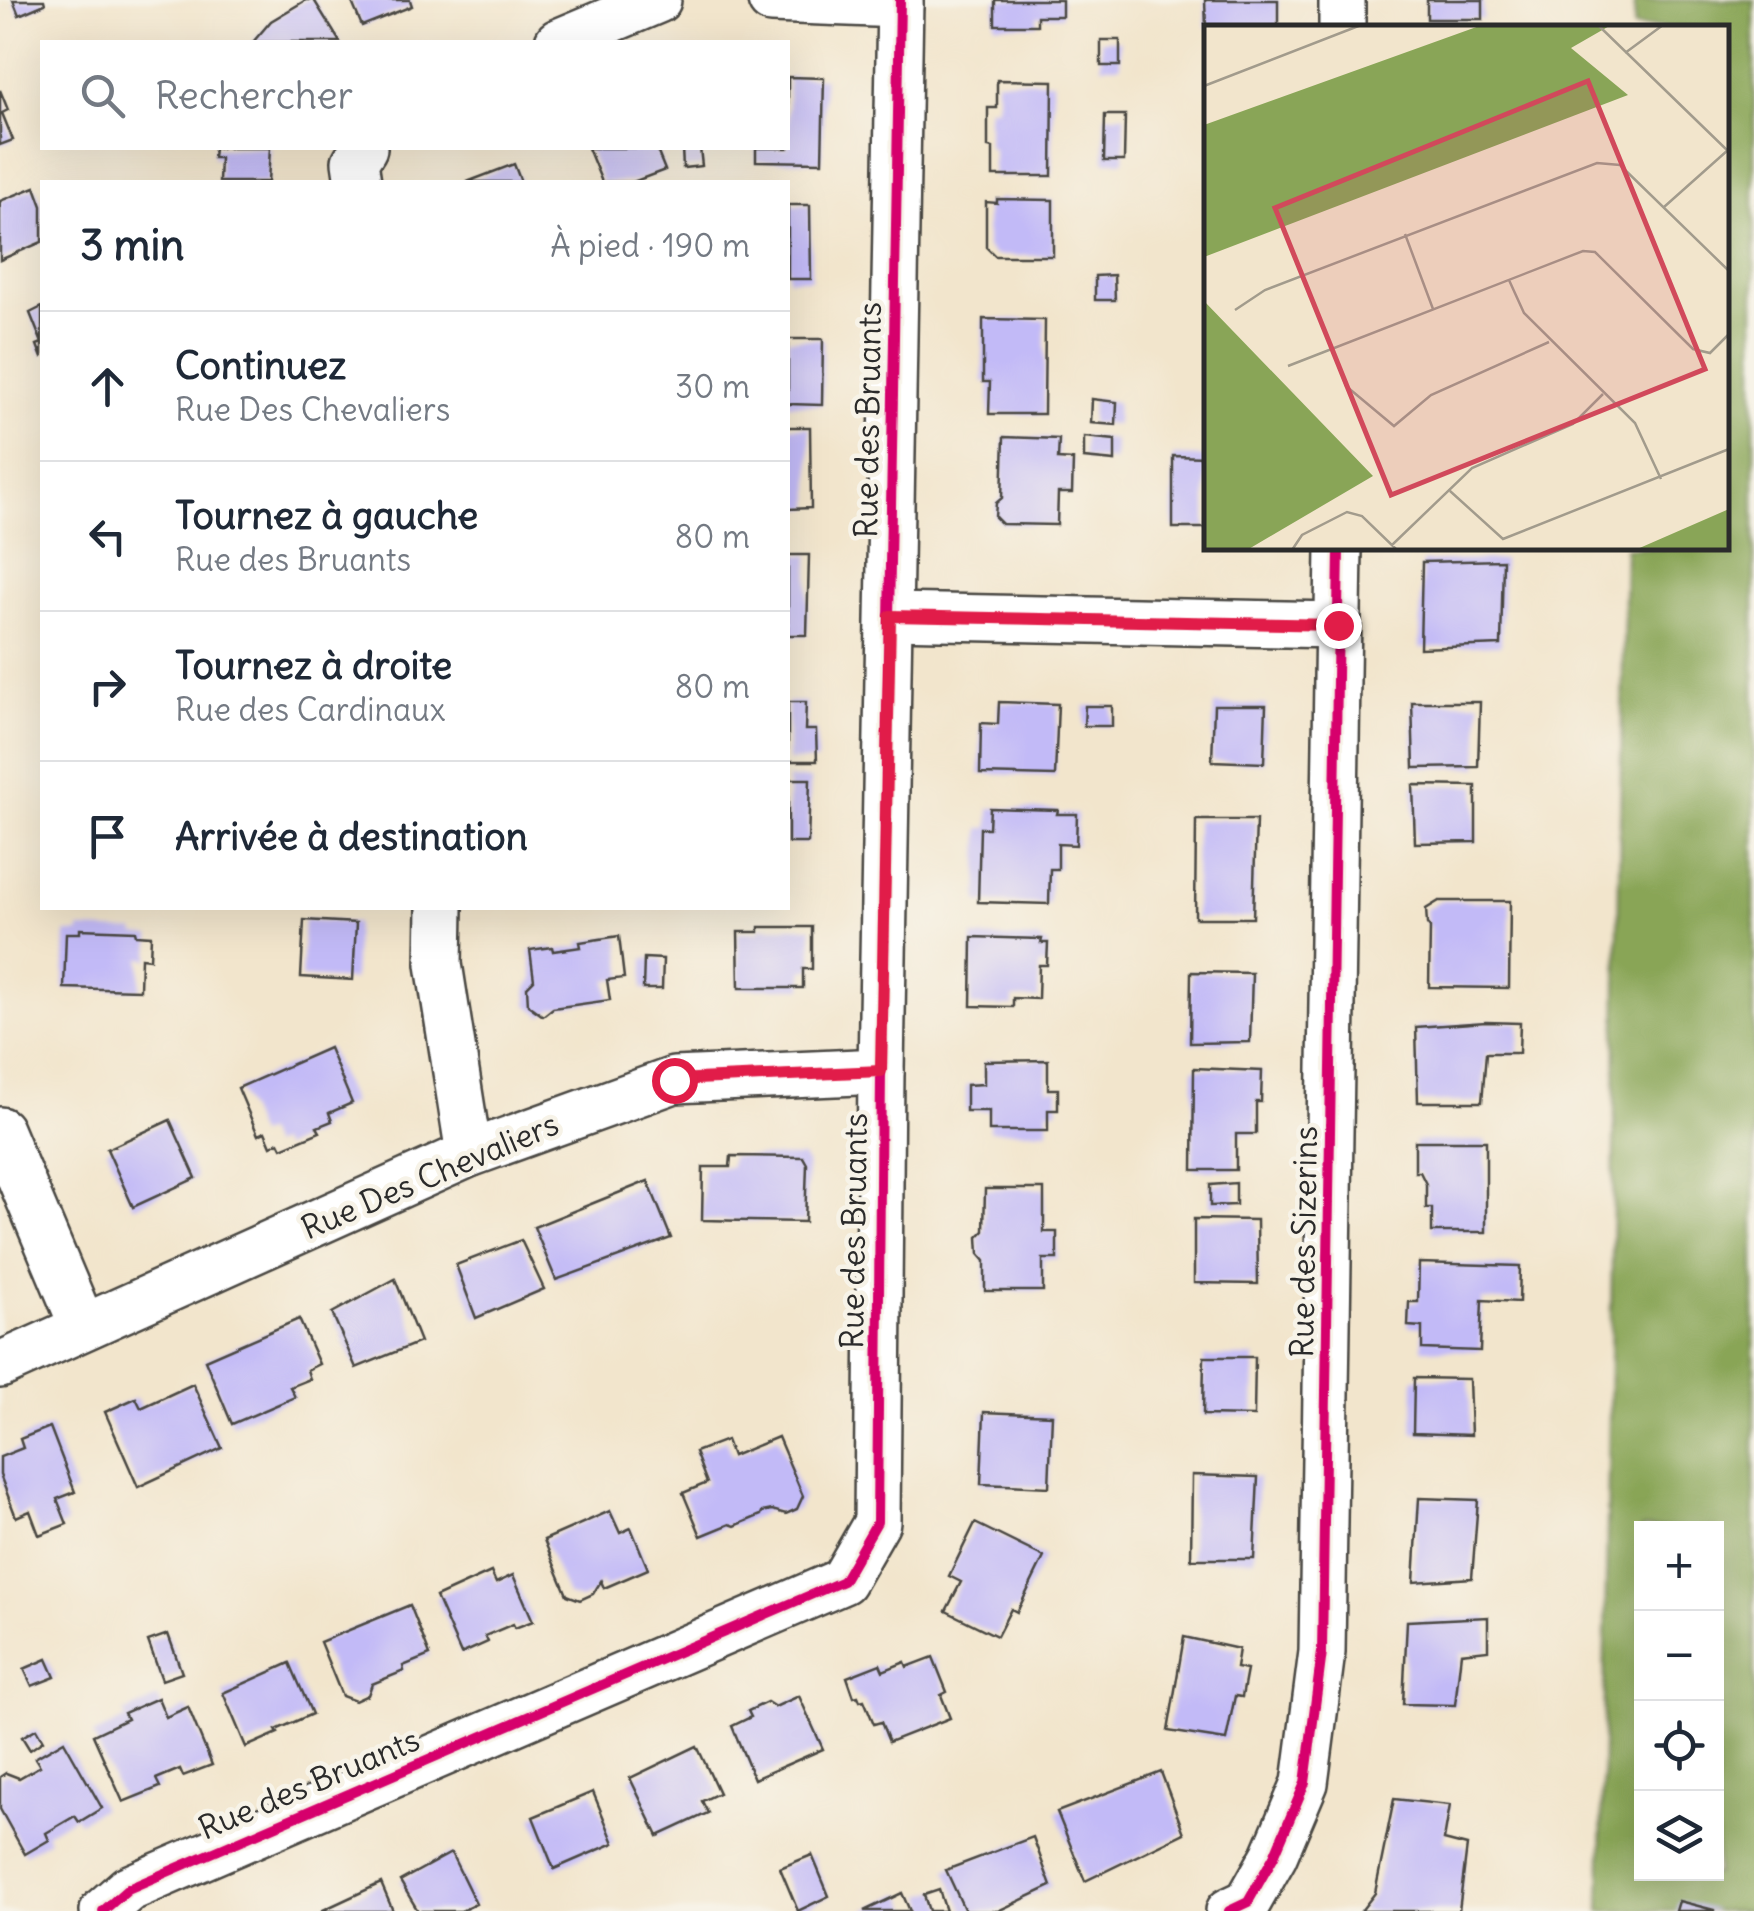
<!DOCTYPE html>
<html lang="fr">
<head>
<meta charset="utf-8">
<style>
	:root { --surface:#fff; --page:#f6f6f7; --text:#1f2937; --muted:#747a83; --line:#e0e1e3 }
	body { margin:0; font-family:Delius,sans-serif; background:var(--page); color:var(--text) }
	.controls { position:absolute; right:30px; bottom:30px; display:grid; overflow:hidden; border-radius:0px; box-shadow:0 10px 40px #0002 }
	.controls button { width:90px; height:90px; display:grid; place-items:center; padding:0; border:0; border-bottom:2px solid var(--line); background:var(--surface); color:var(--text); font:50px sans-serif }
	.stop { position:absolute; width:30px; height:30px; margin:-22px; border:8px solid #e11d48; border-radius:50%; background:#fff }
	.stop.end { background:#e11d48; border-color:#fff; box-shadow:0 2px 10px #0008 }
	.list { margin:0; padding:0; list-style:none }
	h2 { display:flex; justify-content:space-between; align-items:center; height:130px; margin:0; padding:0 40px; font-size:42px }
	h2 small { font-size:32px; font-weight:400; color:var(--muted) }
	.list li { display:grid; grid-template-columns:65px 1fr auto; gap:30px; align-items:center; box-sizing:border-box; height:150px; padding:0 40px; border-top:2px solid var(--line) }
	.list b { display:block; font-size:38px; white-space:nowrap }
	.list p { margin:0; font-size:32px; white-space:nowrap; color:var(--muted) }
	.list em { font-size:32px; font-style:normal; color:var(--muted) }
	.icon { flex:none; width:55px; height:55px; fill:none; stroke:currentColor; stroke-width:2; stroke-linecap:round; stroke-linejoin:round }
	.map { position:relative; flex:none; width:1754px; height:1911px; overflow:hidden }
	.search { position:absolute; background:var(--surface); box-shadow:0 10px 40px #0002; left:40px; top:40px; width:750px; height:110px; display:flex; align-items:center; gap:25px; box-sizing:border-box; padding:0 35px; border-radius:0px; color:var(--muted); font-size:38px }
	.panel { position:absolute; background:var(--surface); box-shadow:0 10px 40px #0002; left:40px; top:180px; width:750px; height:730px; border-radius:0px }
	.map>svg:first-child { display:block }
</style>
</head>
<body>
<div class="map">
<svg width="1754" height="1911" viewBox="0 0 1754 1911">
	<rect width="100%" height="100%" fill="#f7f3e8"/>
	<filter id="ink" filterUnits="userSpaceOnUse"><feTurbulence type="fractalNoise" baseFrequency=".01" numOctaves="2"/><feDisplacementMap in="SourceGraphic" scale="20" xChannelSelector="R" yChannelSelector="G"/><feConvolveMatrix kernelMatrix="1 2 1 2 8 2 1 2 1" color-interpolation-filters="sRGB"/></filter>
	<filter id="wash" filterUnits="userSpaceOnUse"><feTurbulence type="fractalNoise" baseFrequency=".0048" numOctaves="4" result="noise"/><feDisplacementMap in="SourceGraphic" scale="40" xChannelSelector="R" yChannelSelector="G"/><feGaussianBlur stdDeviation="2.25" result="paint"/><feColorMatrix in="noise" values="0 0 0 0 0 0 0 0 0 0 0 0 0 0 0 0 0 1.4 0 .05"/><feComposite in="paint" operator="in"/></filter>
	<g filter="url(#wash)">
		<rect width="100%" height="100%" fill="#f2e5cc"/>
		<!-- forest -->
		<path fill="#89a557" stroke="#5a6841" stroke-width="2.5" fill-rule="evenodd" d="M1635,0H1754V1911H1600L1625,548H1726V28L1634,27ZM1642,1528H1716V1874H1642Z"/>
		<g id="blocks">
			<!-- building -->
			<g fill="#c2baf7">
				<path d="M13,0H44L45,4L19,15Z"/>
				<path d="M306,0H314L340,42H253L271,21Z"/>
				<path d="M351,0H410L412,6L362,26Z"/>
				<path d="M995,0H1062V16H1037V25H995Z"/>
				<path d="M1205,0H1278V28H1206Z"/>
				<rect x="1427" y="0" width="56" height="19"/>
				<rect x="1101" y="40" width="19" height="26"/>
				<path d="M788,77L824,78L822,162L756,161V148H788Z"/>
				<path d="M997,80L1053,81L1052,176H993V148L988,147V108H997Z"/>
				<path d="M0,90L8,110L2,113L13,140L0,145Z"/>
				<path d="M1105,115H1125L1124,161H1104Z"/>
				<path d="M214,148H270L268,182H219L220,158H213Z"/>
				<path d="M588,148H656L665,170L633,182H602Z"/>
				<path d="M682,148H700L702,166L683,168Z"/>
				<path d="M514,164L521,182H467Z"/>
				<path d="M35,187L42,206V242L0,260V201Z"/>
				<path d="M997,199L1053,200V256H995L986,247V202L997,203Z"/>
				<path d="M788,205H810L811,279H788Z"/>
				<path d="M1114,275L1115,300H1095V276Z"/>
				<path d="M42,307V358L37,345L42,343L30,313Z"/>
				<path d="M983,319L1045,320L1044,414H989L990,382H983Z"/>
				<path d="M788,339H823L822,405L788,404Z"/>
				<path d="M1092,399L1117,402L1116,425L1091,423Z"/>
				<path d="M788,427H810L811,508L788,509Z"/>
				<path d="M1004,437L1059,439L1058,459L1073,460L1072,493H1058L1057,525L1002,524L995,517L996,503L1002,498Z"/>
				<path d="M1084,437L1115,440V461L1084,458Z"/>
				<path d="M1173,456L1206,457V528H1173Z"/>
				<path d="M788,555H809L807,635H788Z"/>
				<path d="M1503,560L1501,645L1420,648L1422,562Z"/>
				<path d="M788,702H806L805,730H816L817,761H788Z"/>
				<path d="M999,702L1058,704L1055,776L980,774L981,723L998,724Z"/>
				<path d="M1412,702H1480L1478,767L1414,768Z"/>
				<path d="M1214,705H1266L1264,763L1212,761Z"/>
				<path d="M1085,706H1112V726H1084Z"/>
				<path d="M788,779H810L808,843H788Z"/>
				<path d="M1413,785L1476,786V842L1415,843Z"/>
				<path d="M990,808L1058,810L1057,814H1077L1076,845L1058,844V869H1050L1049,904L978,902L980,828H989Z"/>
				<path d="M1196,820H1256L1253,918H1195Z"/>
				<path d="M1439,901H1510L1509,988L1429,987L1430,928L1427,924L1426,909Z"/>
				<path d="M304,920L356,923L353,980L301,977Z"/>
				<path d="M759,927H812V969H803V988H739L738,932H759Z"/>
				<path d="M80,929L135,931L136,935L151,936L150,959L141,958L140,990L64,988L66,933H80Z"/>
				<path d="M619,936L624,978L607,980L610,1000L553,1008L543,1016L528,1005L527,987L534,980L530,950L552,947L553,951L581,947L580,942Z"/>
				<path d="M972,937L1042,939L1041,943H1048L1047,965H1039L1038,999L1013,998V1007L971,1006Z"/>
				<path d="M644,958L663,959L662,989H643Z"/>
				<path d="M1191,972L1252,973L1250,1042L1190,1043Z"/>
				<path d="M1486,1022L1520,1023L1519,1053H1486L1482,1102H1418L1416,1027Z"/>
				<path d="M329,1048L352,1103L329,1113L332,1121L317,1127L320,1132L282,1148L279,1142L271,1146L265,1132L258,1135L238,1088Z"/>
				<path d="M1048,1060V1089H1058V1110H1048V1131H989V1111H966V1085L984,1084V1061Z"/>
				<path d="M1194,1068L1262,1071L1261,1102H1256V1134H1236V1170H1193Z"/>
				<path d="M170,1120L196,1178L133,1207L107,1149Z"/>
				<path d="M1415,1141H1486V1232H1432V1208H1426V1184L1420,1172H1415Z"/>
				<path d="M731,1156L803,1157L807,1164L805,1222L702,1220L703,1167H730Z"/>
				<path d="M648,1181L671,1238L556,1280L534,1227Z"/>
				<path d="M1236,1183V1205L1210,1206V1185Z"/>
				<path d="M985,1189H1044V1232H1057V1259H1043V1291H985V1261L979,1254L978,1237L984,1231Z"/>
				<path d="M1194,1219L1257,1220L1258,1284L1194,1283Z"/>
				<path d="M521,1240L544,1289L476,1318L456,1265Z"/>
				<path d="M1419,1263L1520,1266L1519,1302L1482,1300L1480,1351L1422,1349V1327L1408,1326L1409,1302H1418Z"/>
				<path d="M395,1279L420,1342L356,1368L332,1313Z"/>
				<path d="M299,1319L319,1364L307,1370L310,1379L290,1387L295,1397L232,1424L205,1360Z"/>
				<path d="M1204,1357H1255L1254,1416L1203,1415Z"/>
				<path d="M1414,1378L1469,1379L1471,1435L1413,1433Z"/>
				<path d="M193,1384L222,1448L138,1487L105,1412L136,1398L141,1408Z"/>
				<path d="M984,1412L1052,1415L1049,1487L981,1484Z"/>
				<path d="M50,1427L75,1492L57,1499L67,1524L39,1535L30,1511L16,1517L0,1475V1457L23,1448L20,1439Z"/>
				<path d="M778,1437L803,1496L797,1509L786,1514L772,1510L762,1512L761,1515L735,1526L730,1524L701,1536L683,1493L707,1483L695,1452L726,1440L732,1456Z"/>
				<path d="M1192,1475L1258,1477L1254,1559H1191Z"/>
				<path d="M1419,1498L1478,1500L1472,1578L1414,1582Z"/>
				<path d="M610,1511L620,1533L631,1528L648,1569L604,1588L601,1581L593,1594L580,1600L567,1595L544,1540Z"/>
				<path d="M975,1523L1044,1557L1017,1612L1011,1609L997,1636L946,1611L961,1582L949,1576Z"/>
				<path d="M491,1572L496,1583L513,1575L533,1621L515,1628L513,1624L485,1636L488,1642L461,1654L436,1597Z"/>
				<path d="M410,1605L430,1655L403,1666L404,1671L372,1684L368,1695L355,1701L342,1696L320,1642Z"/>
				<path d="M1488,1617V1650L1461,1653L1455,1705L1403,1704L1407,1621Z"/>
				<path d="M168,1634L182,1673L162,1680L148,1641Z"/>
				<path d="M1184,1637L1239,1649L1236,1668L1247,1670L1242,1697L1235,1696L1226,1740L1168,1731Z"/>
				<path d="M933,1657L947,1692L941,1695L950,1718L889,1742L881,1722L874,1724L864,1700L860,1701L858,1696L854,1697L847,1677L880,1664L883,1671L905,1662L907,1667Z"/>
				<path d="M47,1659L55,1677L32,1686L24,1669Z"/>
				<path d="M290,1663L312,1714L276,1730L278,1733L246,1747L223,1693Z"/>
				<path d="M799,1696L823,1749L754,1779L732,1726L751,1717L748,1711L767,1702L775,1707Z"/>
				<path d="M158,1698L166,1717L188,1707L212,1765L183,1776L180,1769L156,1779L160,1787L123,1802L93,1735L127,1719L124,1713Z"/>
				<path d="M36,1729L43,1741L30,1750L22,1737Z"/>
				<path d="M64,1741L102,1808L79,1822L75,1816L46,1833L49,1840L25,1854L0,1809V1777L6,1773L19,1778L40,1766L35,1758Z"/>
				<path d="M697,1746L719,1793L702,1801L708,1813L658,1836L630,1778Z"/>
				<path d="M1161,1772L1184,1833L1085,1881L1057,1812Z"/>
				<path d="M593,1792L614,1843L554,1869L533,1817Z"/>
				<path d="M1394,1799L1450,1805L1444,1840L1467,1846L1459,1911H1361L1375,1893Z"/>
				<path d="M1033,1837L1051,1886L998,1911H965L946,1870Z"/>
				<path d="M451,1853L476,1904L461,1911H418L400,1881Z"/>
				<path d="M812,1855L829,1896L798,1911L780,1868Z"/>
				<path d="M381,1883L393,1911H321Z"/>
				<path d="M939,1890L946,1911H929L924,1895Z"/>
				<path d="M902,1893L910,1911H864Z"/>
				<path d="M1679,1901L1714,1910V1911H1676Z"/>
			</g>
		</g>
	</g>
	<g filter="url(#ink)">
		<use href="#blocks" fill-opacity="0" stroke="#494743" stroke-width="2.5"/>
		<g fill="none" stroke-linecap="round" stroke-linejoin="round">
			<!-- minor casing -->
			<g stroke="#494743" stroke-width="50">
				<g id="minor">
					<path d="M771,0L900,5"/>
					<path d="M1342,28V0"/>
					<path d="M558,42L658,0"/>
					<path d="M358,182L355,162L364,148"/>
					<path d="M890,616L1338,625"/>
					<path d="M440,908L439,964L469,1154"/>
					<path d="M0,1130L83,1327"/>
					<path d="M0,1365L469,1154L674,1080L881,1071"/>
					<path d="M103,1911L128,1889L843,1581L877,1522L881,1071L900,0"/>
					<path d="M1229,1911L1248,1902L1274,1856L1305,1783L1322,1652L1339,548"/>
				</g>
			</g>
			<!-- minor -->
			<use href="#minor" stroke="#fff" stroke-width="45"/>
			<!-- cycleway casing -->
			<g stroke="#f7f3e8" stroke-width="16">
				<g id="cycleway">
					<path d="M103,1911L128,1889L843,1581L877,1522L881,1071L900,0"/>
					<path d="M1229,1911L1248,1902L1274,1856L1305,1783L1322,1652L1339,548"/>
				</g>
			</g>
			<!-- cycleway -->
			<use href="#cycleway" stroke="#d6006c" stroke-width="10"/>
		</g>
	</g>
	<g fill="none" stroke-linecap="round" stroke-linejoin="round" filter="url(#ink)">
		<!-- route -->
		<path stroke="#e11d48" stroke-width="12" d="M674,1080L881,1071L890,616L1338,625"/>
	</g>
	<g text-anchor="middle" stroke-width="9" stroke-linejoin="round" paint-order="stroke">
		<!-- street labels -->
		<g font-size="32" fill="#2b2b2b" stroke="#f7f3e8">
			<text transform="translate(868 420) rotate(-89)" y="11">Rue des Bruants</text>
			<text transform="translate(430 1176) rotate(-23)" y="11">Rue Des Chevaliers</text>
			<text transform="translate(854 1231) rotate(-89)" y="11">Rue des Bruants</text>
			<text transform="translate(1304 1242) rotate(-89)" y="11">Rue des Sizerins</text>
			<text transform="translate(309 1784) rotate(-23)" y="11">Rue des Bruants</text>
		</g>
	</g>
	<!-- overview -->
	<g transform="translate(1204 25)">
		<rect width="525" height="525" fill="#f2e5cc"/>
		<path d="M278,0H407L367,23L424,70L0,232V100ZM0,276L169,451L43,525H0ZM525,484V525H431Z" fill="#89a557"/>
		<path fill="none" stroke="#a29b8c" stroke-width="2.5" d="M394,0L525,127M421,28L459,0M0,61L157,0M460,182L524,125M201,209L229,284M305,255L320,288L431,398L457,454M31,285L61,265L393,138L416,140L525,246M128,323L142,361L190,401L227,370L345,317M84,341L379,226L391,227L489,324L506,328L525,309M246,466L299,514L525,424M188,520L268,443L369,399L399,369M88,525L98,510L143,487L158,491L192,524"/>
		<path fill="#d1495b" fill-opacity="0.15" stroke="#d1495b" stroke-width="5" d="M384,56L501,344L187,470L71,183Z"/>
		<rect width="525" height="525" fill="none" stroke="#2b2b2b" stroke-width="5"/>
	</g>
</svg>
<div class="controls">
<button>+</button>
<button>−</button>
<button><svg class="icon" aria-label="locate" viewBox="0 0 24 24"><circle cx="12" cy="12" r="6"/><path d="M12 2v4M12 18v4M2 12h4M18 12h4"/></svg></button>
<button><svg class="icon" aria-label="layers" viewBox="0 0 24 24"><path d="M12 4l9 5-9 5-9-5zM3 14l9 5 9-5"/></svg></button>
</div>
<div class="stop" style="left:674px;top:1080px"></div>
<div class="stop end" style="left:1338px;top:625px"></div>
<div class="search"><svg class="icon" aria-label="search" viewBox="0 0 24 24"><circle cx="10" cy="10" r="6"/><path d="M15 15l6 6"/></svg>Rechercher</div>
<section class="panel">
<h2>3 min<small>À pied · 190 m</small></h2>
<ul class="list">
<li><svg class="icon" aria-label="ahead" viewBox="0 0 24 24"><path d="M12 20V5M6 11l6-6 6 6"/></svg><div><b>Continuez</b><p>Rue Des Chevaliers</p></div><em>30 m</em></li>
<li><svg class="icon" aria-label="left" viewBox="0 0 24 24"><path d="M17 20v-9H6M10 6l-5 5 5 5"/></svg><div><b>Tournez à gauche</b><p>Rue des Bruants</p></div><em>80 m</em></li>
<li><svg class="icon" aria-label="right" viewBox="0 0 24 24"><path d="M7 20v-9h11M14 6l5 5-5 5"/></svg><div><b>Tournez à droite</b><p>Rue des Cardinaux</p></div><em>80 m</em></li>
<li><svg class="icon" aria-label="arrive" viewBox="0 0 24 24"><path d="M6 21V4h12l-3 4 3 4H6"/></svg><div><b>Arrivée à destination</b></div></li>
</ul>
</section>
</div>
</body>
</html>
